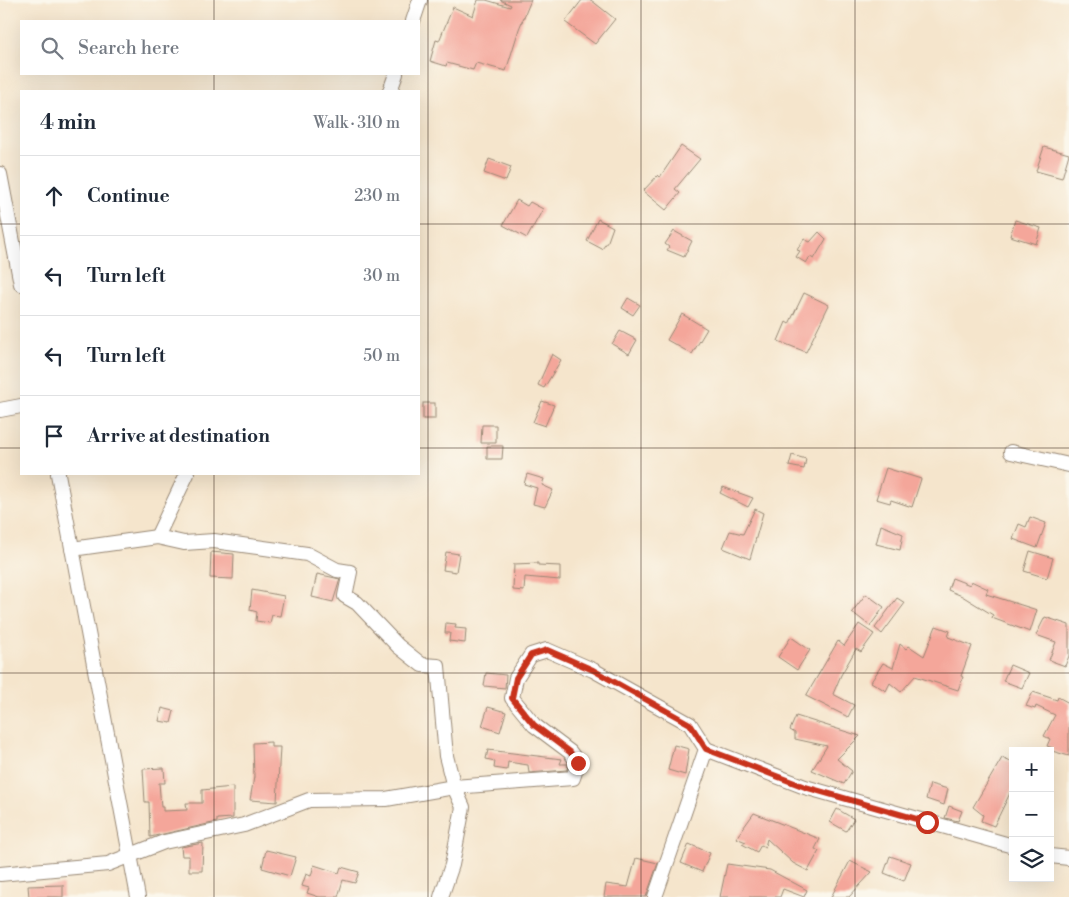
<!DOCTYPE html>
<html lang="en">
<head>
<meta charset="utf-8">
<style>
	:root { --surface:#fff; --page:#f2f2f3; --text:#1f2937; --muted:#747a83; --line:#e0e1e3 }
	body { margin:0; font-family:"Libre Bodoni",serif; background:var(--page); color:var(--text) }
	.controls { position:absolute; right:15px; bottom:15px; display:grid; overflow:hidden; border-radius:0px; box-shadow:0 5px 20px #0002 }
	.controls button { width:45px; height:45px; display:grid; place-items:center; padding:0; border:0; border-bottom:1px solid var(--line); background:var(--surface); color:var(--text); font:25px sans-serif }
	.stop { position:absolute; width:15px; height:15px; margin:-11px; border:4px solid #c8321e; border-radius:50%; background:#fff }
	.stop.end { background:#c8321e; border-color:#fff; box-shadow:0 1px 5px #0008 }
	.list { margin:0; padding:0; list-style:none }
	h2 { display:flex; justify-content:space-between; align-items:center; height:65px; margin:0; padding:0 20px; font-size:21px }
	h2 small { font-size:16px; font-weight:400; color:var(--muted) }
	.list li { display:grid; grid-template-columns:32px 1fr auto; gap:15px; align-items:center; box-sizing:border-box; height:80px; padding:0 20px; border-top:1px solid var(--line) }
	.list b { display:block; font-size:19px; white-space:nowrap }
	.list em { font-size:16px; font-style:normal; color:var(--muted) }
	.icon { flex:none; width:28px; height:28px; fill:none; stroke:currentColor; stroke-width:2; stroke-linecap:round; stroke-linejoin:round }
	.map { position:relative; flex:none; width:1069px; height:897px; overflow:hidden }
	.search { position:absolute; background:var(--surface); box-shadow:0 5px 20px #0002; left:20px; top:20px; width:400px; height:55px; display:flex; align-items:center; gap:12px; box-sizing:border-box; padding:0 18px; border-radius:0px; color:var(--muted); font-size:19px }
	.panel { position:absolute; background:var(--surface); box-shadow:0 5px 20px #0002; left:20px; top:90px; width:400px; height:385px; border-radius:0px }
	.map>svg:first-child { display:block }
</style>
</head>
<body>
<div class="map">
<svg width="1069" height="897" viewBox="0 0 1069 897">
	<rect width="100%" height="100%" fill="#fbf7ec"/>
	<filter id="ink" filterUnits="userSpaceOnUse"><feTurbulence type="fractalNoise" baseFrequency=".02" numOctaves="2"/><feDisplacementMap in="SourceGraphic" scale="10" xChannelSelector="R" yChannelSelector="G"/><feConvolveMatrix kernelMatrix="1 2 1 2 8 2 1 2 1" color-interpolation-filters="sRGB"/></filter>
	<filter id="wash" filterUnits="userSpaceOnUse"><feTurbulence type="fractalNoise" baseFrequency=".0096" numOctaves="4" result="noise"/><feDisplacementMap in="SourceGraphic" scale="20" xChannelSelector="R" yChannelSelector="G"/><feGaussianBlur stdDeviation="1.12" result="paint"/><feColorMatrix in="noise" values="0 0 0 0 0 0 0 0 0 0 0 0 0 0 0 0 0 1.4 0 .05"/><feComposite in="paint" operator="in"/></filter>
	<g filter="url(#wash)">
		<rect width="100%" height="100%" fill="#f5e5cc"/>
		<g id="blocks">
			<!-- building -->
			<g fill="#f4a69a">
				<path d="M478,0H486L510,7L511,5L500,0H531L519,29L506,71L476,63L473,70L447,63L446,66L430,61L436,40L439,41L453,7L473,16Z"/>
				<path d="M582,0H591L615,19L595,44L565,22Z"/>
				<path d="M681,146L700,159L675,189L680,193L666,210L643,191L658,175L660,177Z"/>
				<path d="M1044,147L1069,154L1062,178L1036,171Z"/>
				<path d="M489,159L511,167L506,181L484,173Z"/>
				<path d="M517,200L527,206L530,202L543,209L527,238L503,225Z"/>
				<path d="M598,219L613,227L608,241L602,249L587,241Z"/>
				<path d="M1015,220L1041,228L1036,244L1010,236Z"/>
				<path d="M674,231L692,241L684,257L667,250L669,247L665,244Z"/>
				<path d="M819,232L826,239L814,259L810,257L806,263L796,257L800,251L797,250L804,239L810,242Z"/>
				<path d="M804,293L829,305L806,352L778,341L786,322L789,324Z"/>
				<path d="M628,298L640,305L633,315L622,308Z"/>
				<path d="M682,314L707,329L692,354L667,340Z"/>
				<path d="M620,331L637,340L629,354L612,344Z"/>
				<path d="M552,354L561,360L544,388L538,385Z"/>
				<path d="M542,401L554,405L545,426L533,422Z"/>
				<rect x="423" y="403" width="12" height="16"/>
				<path d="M482,425H496V443H481Z"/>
				<path d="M487,446H503L502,459H487Z"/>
				<path d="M792,455L806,459L804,469L789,466Z"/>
				<path d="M886,468L921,479L912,507L891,500L890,503L876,499Z"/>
				<path d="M527,474L544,479L542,485L553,490L545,507L533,504L537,488L524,484Z"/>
				<path d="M723,487L753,498L748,507L720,493Z"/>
				<path d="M755,509L763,513L750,559L723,548L730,531L743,534Z"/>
				<path d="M1030,517L1046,523L1037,548L1013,539L1019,524L1026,527Z"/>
				<path d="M881,525L903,534L900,550L876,544Z"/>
				<path d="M1030,551L1053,558L1047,578L1024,571Z"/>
				<path d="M211,552L234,554L233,579L210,578Z"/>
				<path d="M446,552L459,554L456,572L443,570Z"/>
				<path d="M538,563V565L560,566V580L525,577L524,591L513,590L514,564Z"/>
				<path d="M317,574L340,579L333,602L312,597Z"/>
				<path d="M952,578L970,585L971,581L988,589L986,594L1037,610L1030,632L992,618L993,615L962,596L948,590Z"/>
				<path d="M252,590L284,596L280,616L272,615L270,623L256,621L257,612L250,610Z"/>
				<path d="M866,594L884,607L870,626L852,612Z"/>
				<path d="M897,598L905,603L882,634L875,628Z"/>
				<path d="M1045,617L1069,625V656L1065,666L1049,660L1056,642L1036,635Z"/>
				<path d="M446,623L456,624L455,628L466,629L465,643L449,641L450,633H445Z"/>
				<path d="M859,624L874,634L861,652L856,649L841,675L833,694L854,705L848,717L806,696L838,641L844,646Z"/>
				<path d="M936,626L950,631L948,637L972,646L961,676L963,677L958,690L915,676L901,692L890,683L886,691L871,682L883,663L893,668L900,644L906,649L909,646L924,656Z"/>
				<path d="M791,637L810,650L797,670L778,657Z"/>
				<path d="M1010,665L1029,673L1022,688L1003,681Z"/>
				<path d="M486,673L506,675L505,688L484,686Z"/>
				<path d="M1033,692L1057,700L1058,697L1069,703V756L1052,751L1053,748L1047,746L1050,739L1044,736L1055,715L1036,706L1035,709L1026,706Z"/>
				<path d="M488,707L506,712L500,732L482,726Z"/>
				<path d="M162,708L174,711L171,723L159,721Z"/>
				<path d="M796,716L860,736L837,759L852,771L844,784L812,770L827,746L795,739V733L790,730Z"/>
				<path d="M271,742V747H280L277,802L250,800L254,777L253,743Z"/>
				<path d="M674,745L689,749L685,775L668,770Z"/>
				<path d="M488,750L562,759L560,764H568L567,770L529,773L528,765L508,762L507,770L494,768L495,761L486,759Z"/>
				<path d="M1002,758L1013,763V787L994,826L981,821L983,815L973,807Z"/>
				<path d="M164,768L165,783H159L161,807H163V811L187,810L186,803H202V790L233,787V818L217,819V822L150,837L149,802H145L143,769Z"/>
				<path d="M930,784L948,789L944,805L926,799Z"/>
				<path d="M949,806L962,811L958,821L945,818Z"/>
				<path d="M837,809L854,819L846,831L830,822Z"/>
				<path d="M754,813L820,839L815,849L819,851L808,871L793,863L767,839L765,847L761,845L757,852L742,844L746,842L736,838Z"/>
				<path d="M203,843L202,871H189V856H182L181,847Z"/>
				<path d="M689,844L710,853L702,872L681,863Z"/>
				<path d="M266,850L296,857L290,876L262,868Z"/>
				<path d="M890,856L911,863L904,881L884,873Z"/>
				<path d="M636,858L658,863L646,897H604L606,884L628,887Z"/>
				<path d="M850,861L872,872L849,897H831Z"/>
				<path d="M727,864L770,870L807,890L804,897L783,889L780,897H720Z"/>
				<path d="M314,865L339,873L341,867L359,872L355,883L343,880L338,897H319L307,893L309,888L302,886L306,874L311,876Z"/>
				<path d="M63,885V897H29L28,886Z"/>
			</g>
		</g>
	</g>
	<g filter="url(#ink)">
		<use href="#blocks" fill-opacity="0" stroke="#988875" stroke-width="1"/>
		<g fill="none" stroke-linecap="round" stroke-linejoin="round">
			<!-- minor casing -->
			<g stroke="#988875" stroke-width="16">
				<g id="minor">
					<path d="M413,21L420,0"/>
					<path d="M390,91L396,74"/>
					<path d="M0,174L21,284"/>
					<path d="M0,410L21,406"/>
					<path d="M1011,452L1069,465"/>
					<path d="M58,474L138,897"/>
					<path d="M157,537L187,474"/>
					<path d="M72,549L157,537L184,543L214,541L307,554L337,570L350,572L345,596L357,603L398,646L422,665L438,666L446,756L454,787L463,807L452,865L441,897"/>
					<path d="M706,749L805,787L1013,846"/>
					<path d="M1050,856L1069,858"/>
					<path d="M0,874L108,864L164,842L244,825L309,800L386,799L454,787L573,778L578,763L570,752L534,725L512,698L516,678L531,655L547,650L593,670L690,724L706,749L655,897"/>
				</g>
			</g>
			<!-- minor -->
			<use href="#minor" stroke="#fff" stroke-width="14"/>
		</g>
	</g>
	<g fill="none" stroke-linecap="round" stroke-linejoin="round" filter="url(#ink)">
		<!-- route -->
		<path stroke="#c8321e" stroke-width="6" d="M578,763L570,752L534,725L512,698L516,678L531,655L547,650L593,670L690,724L706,749L805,787L927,822"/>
	</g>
	<!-- grid -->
	<path fill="none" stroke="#3b2a1e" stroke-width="1" stroke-opacity="0.55" d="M214,0V21M428,0V897M641,0V897M855,0V897M214,74V91M0,224H21M419,224H1069M0,448H21M419,448H1069M214,474V897M0,673H1069"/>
</svg>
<div class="controls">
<button>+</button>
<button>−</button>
<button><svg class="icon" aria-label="layers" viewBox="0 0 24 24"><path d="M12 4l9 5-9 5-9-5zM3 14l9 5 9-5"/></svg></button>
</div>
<div class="stop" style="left:927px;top:822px"></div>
<div class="stop end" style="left:578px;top:763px"></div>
<div class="search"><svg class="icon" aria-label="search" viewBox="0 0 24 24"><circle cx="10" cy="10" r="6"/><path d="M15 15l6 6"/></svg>Search here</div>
<section class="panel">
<h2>4 min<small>Walk · 310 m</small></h2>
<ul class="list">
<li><svg class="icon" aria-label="ahead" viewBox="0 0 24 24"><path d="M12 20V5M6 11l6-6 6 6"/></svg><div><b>Continue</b></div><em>230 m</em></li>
<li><svg class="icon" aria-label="left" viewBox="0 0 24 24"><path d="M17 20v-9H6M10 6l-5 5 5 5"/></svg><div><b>Turn left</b></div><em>30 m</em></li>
<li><svg class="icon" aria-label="left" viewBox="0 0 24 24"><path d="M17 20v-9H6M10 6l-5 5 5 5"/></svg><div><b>Turn left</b></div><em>50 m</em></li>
<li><svg class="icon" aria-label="arrive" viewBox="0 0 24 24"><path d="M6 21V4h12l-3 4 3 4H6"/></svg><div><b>Arrive at destination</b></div></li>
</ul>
</section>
</div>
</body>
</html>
